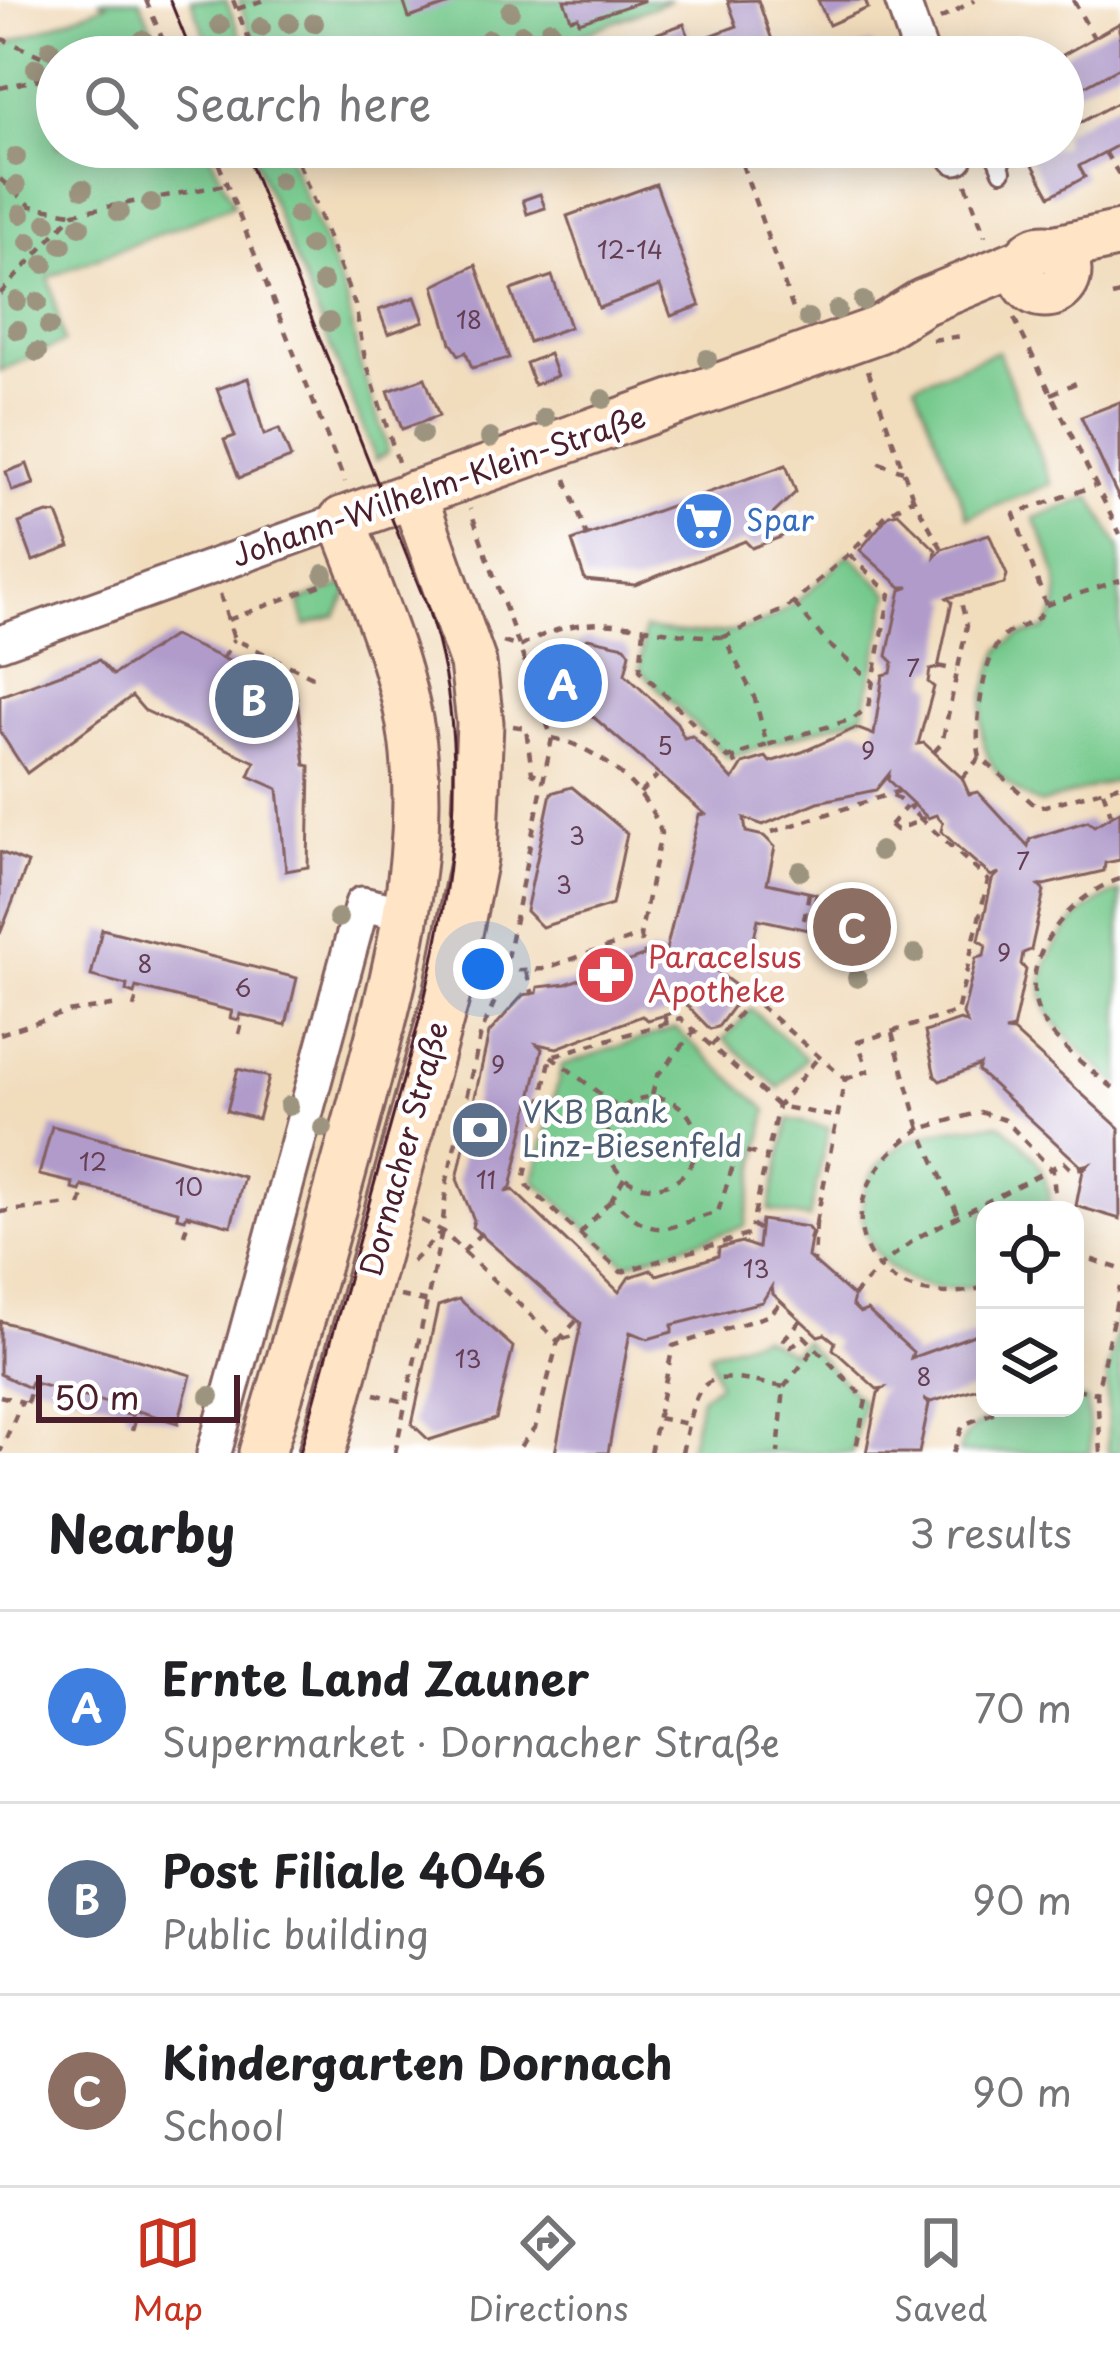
<!DOCTYPE html>
<html lang="en">
<head>
<meta charset="utf-8">
<style>
	:root { --surface:#fff; --page:#f2f2f2; --text:#202124; --muted:#757577; --line:#e0e0e0; --accent:#c8321e }
	body { margin:0; font-family:"Playpen Sans",sans-serif; background:var(--page); color:var(--text) }
	.controls { position:absolute; right:36px; bottom:36px; display:grid; overflow:hidden; border-radius:24px; box-shadow:0 6px 30px #0003 }
	.controls button { width:108px; height:108px; display:grid; place-items:center; padding:0; border:0; border-bottom:3px solid var(--line); background:var(--surface); color:var(--text); font:60px sans-serif }
	.scale { position:absolute; left:36px; bottom:30px; width:204px; box-sizing:border-box; padding-left:12px; border:6px solid #4a1f2b; border-top:0; font-size:33px; line-height:42px; white-space:nowrap; color:#4a1f2b; -webkit-text-stroke:9px #fff; paint-order:stroke }
	.you { position:absolute; left:483px; top:969px; width:42px; height:42px; margin:-30px; border:9px solid #fff; border-radius:50%; background:#1a73e8; box-shadow:0 0 0 18px #1a73e833 }
	.badge { display:grid; place-items:center; width:78px; height:78px; border-radius:50%; background:var(--accent); color:#fff; font-size:39px; font-weight:700 }
	.pin { position:absolute; translate:-50% -50%; border:6px solid #fff; box-shadow:0 3px 12px #0006 }
	.list { margin:0; padding:0; list-style:none }
	h2 { display:flex; justify-content:space-between; align-items:center; height:156px; margin:0; padding:0 48px; font-size:51px }
	h2 small { font-size:39px; font-weight:400; color:var(--muted) }
	.list li { display:grid; grid-template-columns:78px 1fr auto; gap:36px; align-items:center; box-sizing:border-box; height:192px; padding:0 48px; border-top:3px solid var(--line) }
	.list b { display:block; font-size:45px; white-space:nowrap }
	.list p { margin:0; font-size:39px; white-space:nowrap; color:var(--muted) }
	.list em { font-size:39px; font-style:normal; color:var(--muted) }
	.icon { flex:none; width:66px; height:66px; fill:none; stroke:currentColor; stroke-width:2; stroke-linecap:round; stroke-linejoin:round }
	.map { position:relative; flex:none; width:1120px; height:1453px; overflow:hidden }
	.search { position:absolute; background:var(--surface); box-shadow:0 6px 30px #0003; left:36px; right:36px; top:36px; height:132px; display:flex; align-items:center; gap:30px; box-sizing:border-box; padding:0 42px; border-radius:66px; color:var(--muted); font-size:45px }
	.sheet { height:732px; background:var(--surface) }
	nav { display:flex; justify-content:space-around; align-items:center; box-sizing:border-box; height:168px; border-top:3px solid var(--line); background:var(--surface); font-size:33px; color:var(--muted) }
	nav a { display:grid; justify-items:center; gap:6px }
	nav .on { color:var(--accent) }
	.map>svg:first-child { display:block }
</style>
</head>
<body>
<div class="map">
<svg width="1120" height="1453" viewBox="0 0 1120 1453">
	<rect width="100%" height="100%" fill="#fff"/>
	<filter id="ink" filterUnits="userSpaceOnUse"><feTurbulence type="fractalNoise" baseFrequency=".00833" numOctaves="2"/><feDisplacementMap in="SourceGraphic" scale="24" xChannelSelector="R" yChannelSelector="G"/><feConvolveMatrix kernelMatrix="1 2 1 2 8 2 1 2 1" color-interpolation-filters="sRGB"/></filter>
	<filter id="wash" filterUnits="userSpaceOnUse"><feTurbulence type="fractalNoise" baseFrequency=".004" numOctaves="4" result="noise"/><feDisplacementMap in="SourceGraphic" scale="48" xChannelSelector="R" yChannelSelector="G"/><feGaussianBlur stdDeviation="2.7" result="paint"/><feColorMatrix in="noise" values="0 0 0 0 0 0 0 0 0 0 0 0 0 0 0 0 0 1.4 0 .05"/><feComposite in="paint" operator="in"/></filter>
	<g filter="url(#wash)">
		<rect width="100%" height="100%" fill="#f1dcbc"/>
		<!-- green -->
		<g fill="#75c98c" stroke="#60745c" stroke-width="3">
			<path d="M98,0H140L163,57H57V147H207L234,205L49,277L64,342L0,371V46L107,4Z"/>
			<path d="M191,0H226L249,57H214Z"/>
			<path d="M238,0H671L523,57H261Z"/>
			<path d="M250,147H285L347,301L359,361L386,443L387,453L376,460Z"/>
			<path d="M998,351L1051,484L968,517L915,384Z"/>
			<path d="M1091,497L1120,549V779L1040,804C967,772 973,711 1001,648L1019,636L1044,630C1074,594 1050,556 1034,518Z"/>
			<path d="M849,554L890,594L863,715L728,758L640,670L644,629C750,643 773,628 849,554Z"/>
			<path d="M354,581L336,616L306,626L299,601Z"/>
			<path d="M1120,892V1086C1098,1066 1070,1042 1052,1018C1019,973 1076,904 1120,892Z"/>
			<path d="M751,1009L806,1058L779,1088L724,1039Z"/>
			<path d="M675,1028L767,1110L745,1226L626,1264L534,1180L562,1065Z"/>
			<path d="M789,1119L829,1128L809,1219L769,1210Z"/>
			<path d="M1000,1124C1030,1148 1051,1170 1049,1210H985V1282C882,1318 811,1194 908,1142C934,1128 972,1126 1000,1124Z"/>
			<path d="M1120,1313V1453H1108L1107,1377Z"/>
			<path d="M761,1336L791,1352L804,1341L863,1402L852,1453H688L701,1397L718,1384L709,1353Z"/>
			<path d="M1075,1397L1087,1401L1091,1453H959C968,1406 1037,1408 1075,1408Z"/>
		</g>
		<g id="blocks">
			<!-- building -->
			<g fill="#b09bcb">
				<path d="M403,0H457L458,1L409,18Z"/>
				<path d="M564,0H643V1L579,22L578,17L571,19Z"/>
				<path d="M758,0L778,57H645L639,40L684,24L691,43L737,26L728,1Z"/>
				<path d="M818,0H865L868,8L829,25Z"/>
				<path d="M1120,23V67L1066,96L1063,103V55Z"/>
				<path d="M871,43L876,57H835Z"/>
				<path d="M1120,101V144L1079,166L1085,177L1050,196L1026,152L1063,147V132Z"/>
				<path d="M690,147H734V148L695,161Z"/>
				<path d="M656,184L700,306L671,316L660,286L599,308L567,216Z"/>
				<path d="M540,194L545,208L527,214L523,200Z"/>
				<path d="M476,265L509,358L472,368L466,352L459,355L451,343L434,286Z"/>
				<path d="M552,276L570,327L529,342L511,290Z"/>
				<path d="M415,297L424,321L388,334L379,310Z"/>
				<path d="M549,354L557,376L534,385L526,363Z"/>
				<path d="M248,378L264,435L279,429L291,458L239,478L224,440L235,436L217,389Z"/>
				<path d="M425,378L439,416L402,429L388,391Z"/>
				<path d="M1120,402V501L1081,417Z"/>
				<path d="M27,464L34,484L12,491L6,472Z"/>
				<path d="M786,465L796,492L773,514L789,529L781,537L752,548L745,541L635,585L585,580L572,541Z"/>
				<path d="M47,513L57,514L70,547L33,561L19,523Z"/>
				<path d="M898,513L936,550L935,557L942,549L989,534L1007,575L1004,584L947,598L952,602L938,668L930,670L928,682L934,687L918,744L924,743L962,778L969,794L978,792L1028,846L1030,839L1088,821L1094,826L1120,811V860L1105,863L1104,871L1039,886L1044,891L1031,950L1023,953L1021,964L1026,970L1013,1029L1005,1031L1014,1032L1119,1128L1120,1219L1076,1206L1083,1170L1089,1164L1081,1166L978,1071L980,1065L940,1081L935,1076L925,1032L960,1020L967,1023L963,1014L976,958L984,956L986,945L979,940L992,880L999,873L991,876L961,850L941,831L943,823L936,815L928,818L888,780L889,774L876,790L818,802L763,825L744,818L746,832L764,836L775,847L767,883L816,894L808,930L758,919L750,957L734,962L718,958L710,966L744,992L718,1027L710,1029L680,998L669,1014L648,1020L642,1016L557,1048L537,1044L542,1049L511,1187L505,1192L513,1190L619,1292L629,1277L651,1270L657,1275L718,1256L719,1248L741,1242L758,1248L761,1220L807,1227L812,1233L808,1257L854,1297L852,1305L860,1313L867,1310L913,1352L911,1358L985,1331V1386L931,1402L924,1399L929,1404L919,1453H866L878,1393L884,1388L877,1389L833,1349L835,1342L825,1334L818,1336L773,1294L772,1286L762,1302L672,1325V1332L648,1339L630,1332L608,1453H555L581,1323L472,1227L474,1220L457,1179L489,1033L523,995L537,993L538,987L566,984L651,953L665,954L699,815L705,814L591,715L592,709L568,721L561,716L549,678L573,664L580,667L575,662L579,642L588,638L625,646L630,653L625,674L677,723L684,738L692,736L733,780L743,764L766,757L770,762L802,752L856,728L874,735L883,675L891,673L893,662L887,656L901,590L909,587H901L860,550L889,515Z"/>
				<path d="M173,636L296,691L305,765L310,766L308,867L286,871L278,789L249,776L255,762L144,710L132,696L27,773L0,732V696L99,660L113,675Z"/>
				<path d="M572,787L627,833L612,905L542,927L526,911L551,793Z"/>
				<path d="M0,852L28,863L0,934Z"/>
				<path d="M102,929L297,978L286,1025L240,1014L239,1020L230,1018L232,1011L136,987L134,994L126,991L127,985L91,976Z"/>
				<path d="M238,1069L269,1077L258,1119L227,1111Z"/>
				<path d="M52,1126L244,1177L231,1226L187,1214L185,1219L177,1217L178,1211L82,1186L80,1191L72,1189L73,1183L39,1175Z"/>
				<path d="M459,1299L513,1347L496,1419L429,1440L412,1424L438,1306Z"/>
				<path d="M0,1321L191,1375L178,1423L135,1410L133,1416L125,1414L126,1408L31,1382L29,1388L0,1374Z"/>
			</g>
		</g>
	</g>
	<g filter="url(#ink)">
		<use href="#blocks" fill-opacity="0" stroke="#84615e" stroke-width="3"/>
		<g fill="none" stroke-linecap="round" stroke-linejoin="round">
			<!-- lane casing -->
			<g stroke="#84615e" stroke-width="22">
				<path id="lane" d="M992,147L1002,171"/>
			</g>
			<!-- street casing -->
			<g stroke="#84615e" stroke-width="39">
				<g id="street">
					<path d="M902,0L922,57"/>
					<path d="M953,147L956,157"/>
					<path d="M0,643L342,520"/>
					<path d="M214,1453L362,904L407,914"/>
				</g>
			</g>
			<!-- secondary casing -->
			<g stroke="#84615e" stroke-width="51">
				<g id="secondary">
					<circle cx="1045" cy="271" r="23"/>
					<path d="M1053,249L1120,234"/>
					<path d="M262,1453C297,1340 328,1226 359,1112C390,994 425,877 414,754C406,672 371,596 342,520L878,330L923,302L1025,260"/>
					<path d="M322,1453L447,994L474,858L480,723L473,663L413,494"/>
				</g>
			</g>
			<!-- path -->
			<g stroke="#84615e" stroke-width="4.5" stroke-dasharray="9 9" stroke-linecap="butt">
				<path d="M146,0L170,57"/>
				<path d="M233,0L256,57"/>
				<path d="M1073,0L1094,38"/>
				<path d="M237,9L264,0"/>
				<path d="M940,19L975,0"/>
				<path d="M0,38L57,63"/>
				<path d="M0,88L57,75"/>
				<path d="M212,147L345,482"/>
				<path d="M292,147L355,305L365,359L399,465"/>
				<path d="M736,147L793,309"/>
				<path d="M1105,152L1120,176"/>
				<path d="M0,179L31,206L72,213"/>
				<path d="M966,184L985,236"/>
				<path d="M0,294L74,213L230,184"/>
				<path d="M1112,296L1120,294"/>
				<path d="M1014,318L1120,534"/>
				<path d="M932,340L962,336"/>
				<path d="M868,370L913,498"/>
				<path d="M1051,394L1083,380"/>
				<path d="M879,463L903,471"/>
				<path d="M566,479L587,536"/>
				<path d="M849,554L787,608L724,637L755,699L767,745L853,719L868,707L890,594L849,554L886,515L913,498L942,549"/>
				<path d="M220,594L234,639L315,678"/>
				<path d="M794,603L827,643L873,682"/>
				<path d="M1046,605L1120,580"/>
				<path d="M228,620L329,582"/>
				<path d="M644,629L640,670L728,758L767,745"/>
				<path d="M503,642L520,647C597,601 641,636 724,637"/>
				<path d="M223,658L234,639"/>
				<path d="M938,666L956,670"/>
				<path d="M528,668L576,659"/>
				<path d="M513,726L526,728L532,773L544,777"/>
				<path d="M552,738C596,746 648,788 661,833L640,936"/>
				<path d="M934,752L942,743L967,626L960,598"/>
				<path d="M733,756L739,772"/>
				<path d="M980,757C973,733 983,656 1002,638C1017,623 1038,628 1046,605L1014,514L1094,486"/>
				<path d="M962,778L980,757L1038,808L1120,785"/>
				<path d="M1103,791L1111,814"/>
				<path d="M640,793L657,776"/>
				<path d="M893,795L910,808L913,804"/>
				<path d="M890,825L896,830L922,820L913,812L917,807"/>
				<path d="M890,825L906,807"/>
				<path d="M772,832L899,791"/>
				<path d="M1120,879C1068,895 1011,966 1043,1021C1058,1046 1096,1075 1120,1093"/>
				<path d="M804,920L809,893"/>
				<path d="M526,972L533,995"/>
				<path d="M485,983L505,971L543,969L640,936L645,954"/>
				<path d="M134,1008L139,988"/>
				<path d="M664,1016L667,1023L680,1018L778,1106L837,1117"/>
				<path d="M667,1023L551,1056L525,1176L528,1187L621,1272L751,1234L752,1225"/>
				<path d="M892,1033L920,1129L980,1112L1005,1120L1053,1171L1056,1210"/>
				<path d="M0,1034L67,1012L119,1005"/>
				<path d="M239,1034L244,1015"/>
				<path d="M711,1046L752,999L845,1079"/>
				<path d="M551,1056L621,1110"/>
				<path d="M845,1079L868,1071L858,1042L957,1012L988,880L922,820L926,816"/>
				<path d="M652,1095L657,1076L695,1031"/>
				<circle cx="652" cy="1142" r="45"/>
				<path d="M698,1140L738,1150"/>
				<path d="M624,1178L612,1199C658,1243 661,1229 718,1212L738,1150L766,1156"/>
				<path d="M80,1206L85,1187"/>
				<path d="M0,1212L70,1204"/>
				<path d="M957,1213L920,1129C811,1200 864,1321 985,1287"/>
				<path d="M421,1220L442,1231L558,1341L535,1428L515,1453"/>
				<path d="M816,1223L845,1079"/>
				<path d="M759,1229L752,1225L778,1106L817,1059"/>
				<path d="M580,1234L612,1199"/>
				<path d="M184,1235L190,1215"/>
				<path d="M810,1240L816,1223L814,1262"/>
				<path d="M463,1252L482,1232"/>
				<path d="M1075,1254L1120,1269"/>
				<path d="M412,1262L442,1231L447,1180L481,1033L501,987L552,738L470,509"/>
				<path d="M400,1296L429,1302"/>
				<path d="M853,1296L880,1266L918,1237L1064,1162L1072,1170L1090,1166"/>
				<path d="M801,1320L783,1340L791,1347L804,1336L866,1400L855,1453"/>
				<path d="M563,1339L581,1334"/>
				<path d="M558,1341L577,1320"/>
				<path d="M784,1387L814,1349"/>
				<path d="M1075,1389L1097,1393"/>
				<path d="M375,1394L404,1402"/>
				<path d="M0,1396L22,1402L0,1452"/>
				<path d="M27,1403L33,1383"/>
				<path d="M658,1418L688,1424"/>
				<path d="M132,1431L138,1411"/>
				<path d="M395,1453L442,1231"/>
				<path d="M650,1453L673,1346L770,1315L781,1302"/>
				<path d="M682,1453C699,1370 700,1371 784,1387L778,1453"/>
				<path d="M953,1453L963,1425L1005,1408"/>
				<path d="M1101,1453L1097,1393L1120,1287"/>
			</g>
			<!-- lane -->
			<use href="#lane" stroke="#fff" stroke-width="16"/>
			<!-- street -->
			<use href="#street" stroke="#fff" stroke-width="33"/>
			<!-- secondary -->
			<use href="#secondary" stroke="#ffe4c6" stroke-width="45"/>
			<!-- tram -->
			<g stroke="#4a1f2b" stroke-width="3">
				<path d="M170,0L193,57"/>
				<path d="M243,147L428,609C487,793 435,966 385,1145C356,1248 329,1350 300,1453"/>
			</g>
		</g>
		<!-- trees -->
		<g fill="#9d947f">
			<circle cx="510" cy="11" r="10"/>
			<circle cx="289" cy="23" r="10"/>
			<circle cx="314" cy="23" r="10"/>
			<circle cx="220" cy="25" r="10"/>
			<circle cx="261" cy="27" r="10"/>
			<circle cx="550" cy="30" r="10"/>
			<circle cx="522" cy="34" r="10"/>
			<circle cx="489" cy="39" r="10"/>
			<circle cx="143" cy="40" r="10"/>
			<circle cx="83" cy="44" r="10"/>
			<circle cx="50" cy="49" r="10"/>
			<circle cx="36" cy="68" r="10"/>
			<circle cx="16" cy="157" r="10"/>
			<circle cx="280" cy="181" r="10"/>
			<circle cx="16" cy="186" r="10"/>
			<circle cx="83" cy="189" r="10"/>
			<circle cx="151" cy="203" r="10"/>
			<circle cx="119" cy="212" r="10"/>
			<circle cx="21" cy="214" r="10"/>
			<circle cx="297" cy="215" r="10"/>
			<circle cx="47" cy="223" r="10"/>
			<circle cx="80" cy="226" r="10"/>
			<circle cx="29" cy="242" r="10"/>
			<circle cx="62" cy="245" r="10"/>
			<circle cx="310" cy="246" r="10"/>
			<circle cx="44" cy="264" r="10"/>
			<circle cx="323" cy="282" r="10"/>
			<circle cx="17" cy="301" r="10"/>
			<circle cx="863" cy="301" r="10"/>
			<circle cx="38" cy="302" r="10"/>
			<circle cx="837" cy="310" r="10"/>
			<circle cx="808" cy="318" r="10"/>
			<circle cx="329" cy="322" r="10"/>
			<circle cx="49" cy="326" r="10"/>
			<circle cx="17" cy="330" r="10"/>
			<circle cx="37" cy="352" r="10"/>
			<circle cx="707" cy="359" r="10"/>
			<circle cx="603" cy="399" r="10"/>
			<circle cx="545" cy="418" r="10"/>
			<circle cx="422" cy="434" r="10"/>
			<circle cx="490" cy="438" r="10"/>
			<circle cx="324" cy="574" r="10"/>
			<circle cx="880" cy="851" r="10"/>
			<circle cx="800" cy="871" r="10"/>
			<circle cx="338" cy="918" r="10"/>
			<circle cx="915" cy="954" r="10"/>
			<circle cx="857" cy="978" r="10"/>
			<circle cx="289" cy="1106" r="10"/>
			<circle cx="323" cy="1128" r="10"/>
			<circle cx="210" cy="1396" r="10"/>
		</g>
	</g>
	<!-- icons -->
	<defs>
		<g id="supermarket-disc" transform="scale(3)"><circle r="9.5" fill="#3f7fe0" stroke="#fff"/><path d="M-6-5.5h2.5l.6 2H6L4.5 2H-2.5L-4.4-4H-6ZM-1.5 3.2a1.3 1.3 0 1 0 .1 0ZM3 3.2a1.3 1.3 0 1 0 .1 0Z" fill="#fff"/></g>
		<g id="pharmacy-disc" transform="scale(3)"><circle r="9.5" fill="#e0444e" stroke="#fff"/><path d="M-2-6h4v4h4v4h-4v4h-4v-4h-4v-4h4Z" fill="#fff"/></g>
		<g id="bank-disc" transform="scale(3)"><circle r="9.5" fill="#5c6f8a" stroke="#fff"/><path d="M-6-4H6V4H-6ZM0-2.3a2.3 2.3 0 1 0 0 4.6a2.3 2.3 0 1 0 0-4.6Z" fill="#fff"/></g>
	</defs>
	<g fill-rule="evenodd">
		<use href="#supermarket-disc" x="704" y="521"/>
		<use href="#pharmacy-disc" x="606" y="975"/>
		<use href="#bank-disc" x="480" y="1130"/>
	</g>
	<g text-anchor="middle" stroke-width="9" stroke-linejoin="round" paint-order="stroke">
		<!-- number labels -->
		<g font-size="24" fill="#643e53">
			<text x="630" y="259">12-14</text>
			<text x="469" y="329">18</text>
			<text x="913" y="677">7</text>
			<text x="665" y="755">5</text>
			<text x="868" y="760">9</text>
			<text x="577" y="845">3</text>
			<text x="1023" y="870">7</text>
			<text x="564" y="894">3</text>
			<text x="1004" y="962">9</text>
			<text x="145" y="973">8</text>
			<text x="243" y="997">6</text>
			<text x="498" y="1074">9</text>
			<text x="93" y="1171">12</text>
			<text x="486" y="1189">11</text>
			<text x="189" y="1196">10</text>
			<text x="756" y="1278">13</text>
			<text x="468" y="1368">13</text>
			<text x="924" y="1386">8</text>
		</g>
		<!-- street labels -->
		<g font-size="30" fill="#4a1f2b" stroke="#fff">
			<text transform="translate(439 487) rotate(-19)" y="10">Johann-Wilhelm-Klein-Straße</text>
			<text transform="translate(405 1149) rotate(-75)" y="10">Dornacher Straße</text>
		</g>
		<!-- shop labels -->
		<g font-size="30" fill="#366cbe" stroke="#fff" text-anchor="start">
			<text x="746" y="531">Spar</text>
		</g>
		<!-- health labels -->
		<g font-size="30" fill="#be3a42" stroke="#fff" text-anchor="start">
			<text x="648" y="968">Paracelsus<tspan x="648" dy="34">Apotheke</tspan></text>
		</g>
		<!-- service labels -->
		<g font-size="30" fill="#4e5e75" stroke="#fff" text-anchor="start">
			<text x="522" y="1123">VKB Bank<tspan x="522" dy="34">Linz-Biesenfeld</tspan></text>
		</g>
	</g>
</svg>
<div class="controls">
<button><svg class="icon" aria-label="locate" viewBox="0 0 24 24"><circle cx="12" cy="12" r="6"/><path d="M12 2v4M12 18v4M2 12h4M18 12h4"/></svg></button>
<button><svg class="icon" aria-label="layers" viewBox="0 0 24 24"><path d="M12 4l9 5-9 5-9-5zM3 14l9 5 9-5"/></svg></button>
</div>
<div class="scale">50 m</div>
<div class="you"></div>
<div class="pin badge" style="left:563px;top:683px;background:#3f7fe0">A</div>
<div class="pin badge" style="left:254px;top:699px;background:#5c6f8a">B</div>
<div class="pin badge" style="left:852px;top:927px;background:#8d6e63">C</div>
<div class="search"><svg class="icon" aria-label="search" viewBox="0 0 24 24"><circle cx="10" cy="10" r="6"/><path d="M15 15l6 6"/></svg>Search here</div>
</div>
<section class="sheet">
<h2>Nearby<small>3 results</small></h2>
<ul class="list">
<li><span class="badge" style="background:#3f7fe0">A</span><div><b>Ernte Land Zauner</b><p>Supermarket · Dornacher Straße</p></div><em>70 m</em></li>
<li><span class="badge" style="background:#5c6f8a">B</span><div><b>Post Filiale 4046</b><p>Public building</p></div><em>90 m</em></li>
<li><span class="badge" style="background:#8d6e63">C</span><div><b>Kindergarten Dornach</b><p>School</p></div><em>90 m</em></li>
</ul>
</section>
<nav>
<a class="on"><svg class="icon" aria-label="map" viewBox="0 0 24 24"><path d="M3 6l6-2 6 2 6-2v14l-6 2-6-2-6 2zM9 4v14M15 6v14"/></svg>Map</a>
<a><svg class="icon" aria-label="directions" viewBox="0 0 24 24"><path d="M12 3l9 9-9 9-9-9zM9 14v-3h6M13 9l2 2-2 2"/></svg>Directions</a>
<a><svg class="icon" aria-label="saved" viewBox="0 0 24 24"><path d="M7 4h10v16l-5-4-5 4z"/></svg>Saved</a>
</nav>
</body>
</html>
